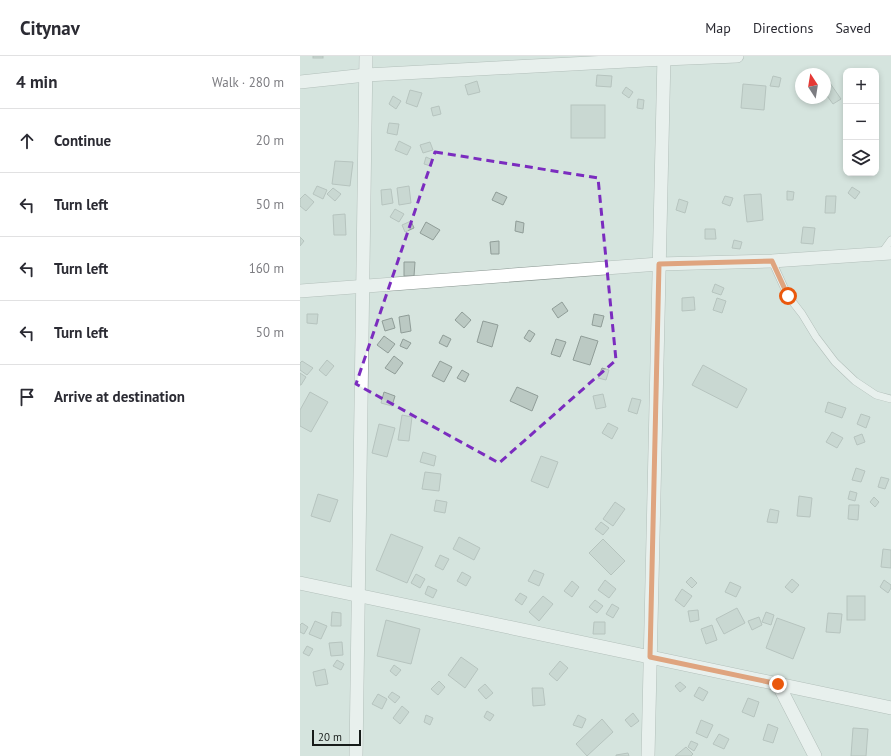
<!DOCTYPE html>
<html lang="en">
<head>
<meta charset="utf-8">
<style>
	:root { --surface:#fff; --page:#f7f7f7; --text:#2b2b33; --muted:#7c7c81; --line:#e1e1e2 }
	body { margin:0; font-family:"PT Sans",sans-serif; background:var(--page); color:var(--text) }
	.controls { position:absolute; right:12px; top:12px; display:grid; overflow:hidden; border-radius:8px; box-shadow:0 2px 6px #0003 }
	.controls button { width:36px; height:36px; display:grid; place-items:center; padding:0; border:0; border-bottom:1px solid var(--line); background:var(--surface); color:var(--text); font:20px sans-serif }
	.compass { position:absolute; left:495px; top:12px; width:36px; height:36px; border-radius:50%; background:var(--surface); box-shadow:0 2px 6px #0003; rotate:348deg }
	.scale { position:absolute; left:12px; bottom:10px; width:49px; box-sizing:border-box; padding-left:4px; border:2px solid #171c1a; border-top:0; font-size:11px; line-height:14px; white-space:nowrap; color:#171c1a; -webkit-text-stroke:3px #d6e4de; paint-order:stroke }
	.stop { position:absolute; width:12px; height:12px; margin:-9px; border:3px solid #ea580c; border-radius:50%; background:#fff }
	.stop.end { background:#ea580c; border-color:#fff; box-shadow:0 1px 4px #0008 }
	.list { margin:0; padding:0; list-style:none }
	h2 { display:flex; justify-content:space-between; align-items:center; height:52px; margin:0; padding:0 16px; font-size:17px }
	h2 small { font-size:13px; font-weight:400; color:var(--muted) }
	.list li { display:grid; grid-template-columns:26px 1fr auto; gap:12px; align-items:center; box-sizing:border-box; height:64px; padding:0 16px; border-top:1px solid var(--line) }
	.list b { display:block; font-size:15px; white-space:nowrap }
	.list em { font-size:13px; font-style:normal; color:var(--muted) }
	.icon { flex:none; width:22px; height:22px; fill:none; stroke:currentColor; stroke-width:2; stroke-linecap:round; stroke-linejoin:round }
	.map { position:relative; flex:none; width:591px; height:700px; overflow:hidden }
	header { display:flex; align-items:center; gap:24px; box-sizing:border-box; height:56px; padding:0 20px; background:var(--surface); border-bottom:1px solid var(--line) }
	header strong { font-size:19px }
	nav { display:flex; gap:22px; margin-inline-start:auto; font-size:14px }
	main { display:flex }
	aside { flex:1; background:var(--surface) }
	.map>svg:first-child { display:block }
</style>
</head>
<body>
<header>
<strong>Citynav</strong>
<nav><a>Map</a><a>Directions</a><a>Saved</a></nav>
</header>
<main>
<aside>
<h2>4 min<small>Walk · 280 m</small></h2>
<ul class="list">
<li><svg class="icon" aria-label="ahead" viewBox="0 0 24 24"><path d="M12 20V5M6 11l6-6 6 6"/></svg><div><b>Continue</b></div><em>20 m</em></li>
<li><svg class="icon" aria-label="left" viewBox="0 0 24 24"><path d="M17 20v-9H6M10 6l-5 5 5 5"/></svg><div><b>Turn left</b></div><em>50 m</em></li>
<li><svg class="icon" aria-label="left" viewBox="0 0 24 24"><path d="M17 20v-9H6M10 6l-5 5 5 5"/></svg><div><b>Turn left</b></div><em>160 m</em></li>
<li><svg class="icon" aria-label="left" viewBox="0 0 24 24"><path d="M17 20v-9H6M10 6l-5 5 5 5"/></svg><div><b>Turn left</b></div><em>50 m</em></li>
<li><svg class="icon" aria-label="arrive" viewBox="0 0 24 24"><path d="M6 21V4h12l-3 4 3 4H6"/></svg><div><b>Arrive at destination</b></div></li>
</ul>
</aside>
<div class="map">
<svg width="591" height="700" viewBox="0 0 591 700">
	<rect width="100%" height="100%" fill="#d6e4de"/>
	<!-- building -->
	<g fill="#bbc9c3" stroke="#909d98">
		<rect x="13" y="0" width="10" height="2"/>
		<path d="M297,19L312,20L311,31L296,30Z"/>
		<path d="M473,20L481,22L479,31L470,30Z"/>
		<path d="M177,25L180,36L168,39L165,29Z"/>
		<path d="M530,27L541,43L533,48L525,37V31Z"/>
		<path d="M443,28L466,30L464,54L441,52Z"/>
		<path d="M326,31L333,36L329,42L322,37Z"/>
		<path d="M110,34L122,37L117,51L106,47Z"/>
		<path d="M93,40L101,45L96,53L89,48Z"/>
		<path d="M338,43L344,44L343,53L337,52Z"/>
		<rect x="271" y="49" width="34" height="33"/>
		<path d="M139,50L141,58L133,60L131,52Z"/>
		<path d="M89,67L99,68L97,79L87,77Z"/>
		<path d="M99,85L111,91L107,99L95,94Z"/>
		<path d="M130,86L133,94L123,97L120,89Z"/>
		<path d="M126,101L133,104L131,110L124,108Z"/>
		<path d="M35,105L53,106L50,130L32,128Z"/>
		<path d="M17,130L27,134L23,143L13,138Z"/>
		<path d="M109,130L111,147L99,149L97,132Z"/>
		<path d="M552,131L560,136L555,143L548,137Z"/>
		<path d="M33,132L41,138L35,145L27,138Z"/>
		<path d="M91,133L93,147L82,149L81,134Z"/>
		<path d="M487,135L494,136L493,144H487Z"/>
		<path d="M196,136L207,141L203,149L192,144Z"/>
		<path d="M5,138L14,146L6,155L0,150V143Z"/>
		<path d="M461,138L463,164L447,166L444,139Z"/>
		<path d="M425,140L433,142L430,150L422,147Z"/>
		<path d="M526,140H536L535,157H525Z"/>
		<path d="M379,143L388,146L385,157L376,154Z"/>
		<path d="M95,153L104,158L99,166L90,161Z"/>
		<path d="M45,158L46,179H34L33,159Z"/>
		<path d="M111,165L114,172L105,176L102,169Z"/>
		<path d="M216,165L224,167L223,177L215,175Z"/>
		<path d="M126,166L140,174L133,184L120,177Z"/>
		<path d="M503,171L515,172L513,188L501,187Z"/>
		<path d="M405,173H415L416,183H405Z"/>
		<path d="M0,181L4,185L0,190Z"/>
		<path d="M434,184L442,186L440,193L432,192Z"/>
		<path d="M199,185V198H191L190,186Z"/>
		<path d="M104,206H115L114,220H104Z"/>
		<path d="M415,228L424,232L421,239L412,236Z"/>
		<path d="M394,241L395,254L382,255V242Z"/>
		<path d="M417,242L426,245L422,257L413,254Z"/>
		<path d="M262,246L268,255L258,262L252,253Z"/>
		<path d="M162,256L171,264L164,272L155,264Z"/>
		<path d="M7,258H18L17,268L7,267Z"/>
		<path d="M294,258L304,260L301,271L292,269Z"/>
		<path d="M109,259L111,275L101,277L99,261Z"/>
		<path d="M92,262L95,272L85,275L82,265Z"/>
		<path d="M183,265L198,269L192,291L177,286Z"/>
		<path d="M229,274L235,278L230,286L224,282Z"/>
		<path d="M143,279L151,283L147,291L139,287Z"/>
		<path d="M84,280L95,288L88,297L77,289Z"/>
		<path d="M281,280L298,285L290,309L273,304Z"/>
		<path d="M103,283L111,287L107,293L100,290Z"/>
		<path d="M256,283L266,286L260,301L251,298Z"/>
		<path d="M94,300L103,307L95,318L85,312Z"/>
		<path d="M27,304L34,310L26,320L19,314Z"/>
		<path d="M2,305L13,312L7,319L0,314V307Z"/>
		<path d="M140,305L152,311L144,326L132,320Z"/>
		<path d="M403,309L447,333L437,352L392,329Z"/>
		<path d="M302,312L309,314L306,324L298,322Z"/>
		<path d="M162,314L169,318L165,326L157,322Z"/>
		<path d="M0,317L6,321L1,329H0Z"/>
		<path d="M217,331L238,340L232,355L210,345Z"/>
		<path d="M10,336L28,346L11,376L0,370V354Z"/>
		<path d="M84,336L95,340L92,350L81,347Z"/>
		<path d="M303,338L306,351L296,353L293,340Z"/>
		<path d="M332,342L341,344L337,358L328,355Z"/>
		<path d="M528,346L546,352L542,362L525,356Z"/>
		<path d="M561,358L570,361L566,372L557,368Z"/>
		<path d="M102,359L112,361L109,385L98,384Z"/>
		<path d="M308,367L318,372L312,383L302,377Z"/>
		<path d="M79,368L95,372L87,401L72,397Z"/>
		<path d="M532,376L543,382L537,392L526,386Z"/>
		<path d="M562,378L565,386L557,389L554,381Z"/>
		<path d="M123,396L136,400L134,410L120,406Z"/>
		<path d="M241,400L258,406L248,432L231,425Z"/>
		<path d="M556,412L565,415L561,426L552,424Z"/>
		<path d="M125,416L141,418L139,435L122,433Z"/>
		<path d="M581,421L589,423L585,433L578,431Z"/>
		<path d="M550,435L557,437L555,445L548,443Z"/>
		<path d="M18,438L38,444L30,466L11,460Z"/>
		<path d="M499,440L512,442L510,461L497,460Z"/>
		<path d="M574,441L579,446L575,451L570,446Z"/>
		<path d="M136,444L147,446L145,457L134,455Z"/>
		<path d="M315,446L325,453L313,470L303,463Z"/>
		<path d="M549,449H559L558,464L548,463Z"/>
		<path d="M470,453L479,455L477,467L467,466Z"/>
		<path d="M301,466L309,472L303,479L295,473Z"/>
		<path d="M91,478L123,491L107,527L76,514Z"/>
		<path d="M159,481L180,492L174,504L153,493Z"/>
		<path d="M303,483L325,505L311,519L289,497Z"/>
		<path d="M583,493L591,494V512L581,511Z"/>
		<path d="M140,499L149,503L143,514L135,510Z"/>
		<path d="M234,514L244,518L239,530L228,525Z"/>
		<path d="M162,516L171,521L166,530L157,525Z"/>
		<path d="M116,518L125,523L120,532L111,527Z"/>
		<path d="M391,521L397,527L392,532L386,526Z"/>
		<path d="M492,523L499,529L492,537L485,531Z"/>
		<path d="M305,524L316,533L309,542L298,534Z"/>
		<path d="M584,524L591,529V532L588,537L580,531Z"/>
		<path d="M272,525L279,531L272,541L264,535Z"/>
		<path d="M430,526L441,531L436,541L425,536Z"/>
		<path d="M128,530L137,534L133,542L125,538Z"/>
		<path d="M382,533L392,540L384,551L375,544Z"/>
		<path d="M220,537L227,541L222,549L215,544Z"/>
		<path d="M243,540L253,548L239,565L229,556Z"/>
		<rect x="547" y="540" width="18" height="24"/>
		<path d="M295,544L303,550L297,557L289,551Z"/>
		<path d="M312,548L319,552L313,562L306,558Z"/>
		<path d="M437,552L445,567L424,578L416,563Z"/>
		<path d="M398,554L399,564L390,566L388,555Z"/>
		<path d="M32,556L41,557V570H31Z"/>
		<path d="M466,556L474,559L471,569L462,566Z"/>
		<path d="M528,557L542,558L540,577L526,576Z"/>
		<path d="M459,561L462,569L452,574L448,565Z"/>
		<path d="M477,562L505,572L493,603L466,592Z"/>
		<path d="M86,564L120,573L111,608L77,600Z"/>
		<path d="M15,565L27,570L21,583L9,578Z"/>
		<path d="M294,566H305V578H293Z"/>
		<path d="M2,567L8,571L4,578L0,576V569Z"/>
		<path d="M412,569L417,584L406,588L401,573Z"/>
		<path d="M42,586L43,599L31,600L29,587Z"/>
		<path d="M7,590L13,593L9,600L3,597Z"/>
		<path d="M161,601L178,613L165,632L148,619Z"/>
		<path d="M37,604L44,608L41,614L33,610Z"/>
		<path d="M260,605L268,612L257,625L249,618Z"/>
		<path d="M94,609L101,614L96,620L90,615Z"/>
		<path d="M25,613L28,628L16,630L13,616Z"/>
		<path d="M139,625L145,631L138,639L131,633Z"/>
		<path d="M380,626L386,631L380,636L375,630Z"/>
		<path d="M185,628L193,637L186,643L178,634Z"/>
		<path d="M399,631L408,636L403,645L394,640Z"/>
		<path d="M232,632H243L245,649L233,650Z"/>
		<path d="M92,636L100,641L95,647L88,641Z"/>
		<path d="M78,638L87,643L82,653L72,648Z"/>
		<path d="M448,642L459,646L454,661L442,656Z"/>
		<path d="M102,650L109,656L100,668L93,662Z"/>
		<path d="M187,655L194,659L190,665L184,661Z"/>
		<path d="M333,657L339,665L331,671L325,664Z"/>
		<path d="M126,659L133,662L130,669L124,666Z"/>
		<path d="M278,659L286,663L282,672L273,669Z"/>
		<path d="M302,663L313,676L287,700L276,688Z"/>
		<path d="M401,664L413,669L407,682L396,677Z"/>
		<path d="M468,668L478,672L473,687L463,684Z"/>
		<path d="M553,672L568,673L566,700H551Z"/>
		<path d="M419,678L429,683L424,693L413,688Z"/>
		<path d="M391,685L398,688L394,695L388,691Z"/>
		<path d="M386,691L393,698L391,700H375Z"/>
		<path d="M328,697L329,700H316V699Z"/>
	</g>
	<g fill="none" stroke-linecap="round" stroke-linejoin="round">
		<!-- lane casing -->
		<g stroke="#88948f" stroke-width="8">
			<g id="lane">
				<path d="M581,198L591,184"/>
				<path d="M472,205L488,240L502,258L516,281L535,306L555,325L576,339L591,343"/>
			</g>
		</g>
		<!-- street casing -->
		<g stroke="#88948f" stroke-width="14">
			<g id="street">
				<path d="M0,26L66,19L364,3L437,0"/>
				<path d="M0,235L359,208L472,205L591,197"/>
				<path d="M0,527L591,652"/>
				<path d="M478,628L515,700"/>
				<path d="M56,700L66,0"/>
				<path d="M348,700L364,0"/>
			</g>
		</g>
		<!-- lane -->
		<use href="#lane" stroke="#fff" stroke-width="7"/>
		<!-- street -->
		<use href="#street" stroke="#fff" stroke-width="13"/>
	</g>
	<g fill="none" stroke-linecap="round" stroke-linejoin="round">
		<!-- route -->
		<path stroke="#ea580c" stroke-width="5" d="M478,628L350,601L359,208L472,205L488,240"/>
	</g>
	<!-- marked area -->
	<path d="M0 0H591V700H0ZM135,96L298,122L316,304L199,407L56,328Z" fill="#d6e4de" fill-opacity=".55" fill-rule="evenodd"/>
	<path fill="none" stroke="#7b2cbf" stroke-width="3" stroke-dasharray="8 5" stroke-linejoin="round" d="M135,96L298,122L316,304L199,407L56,328Z"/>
</svg>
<div class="controls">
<button>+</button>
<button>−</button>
<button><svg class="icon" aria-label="layers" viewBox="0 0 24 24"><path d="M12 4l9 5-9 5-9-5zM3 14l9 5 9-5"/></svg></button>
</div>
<svg class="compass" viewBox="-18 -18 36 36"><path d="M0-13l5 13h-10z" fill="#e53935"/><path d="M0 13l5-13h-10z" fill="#7c7c81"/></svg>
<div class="scale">20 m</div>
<div class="stop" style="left:488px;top:240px"></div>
<div class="stop end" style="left:478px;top:628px"></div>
</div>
</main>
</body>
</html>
